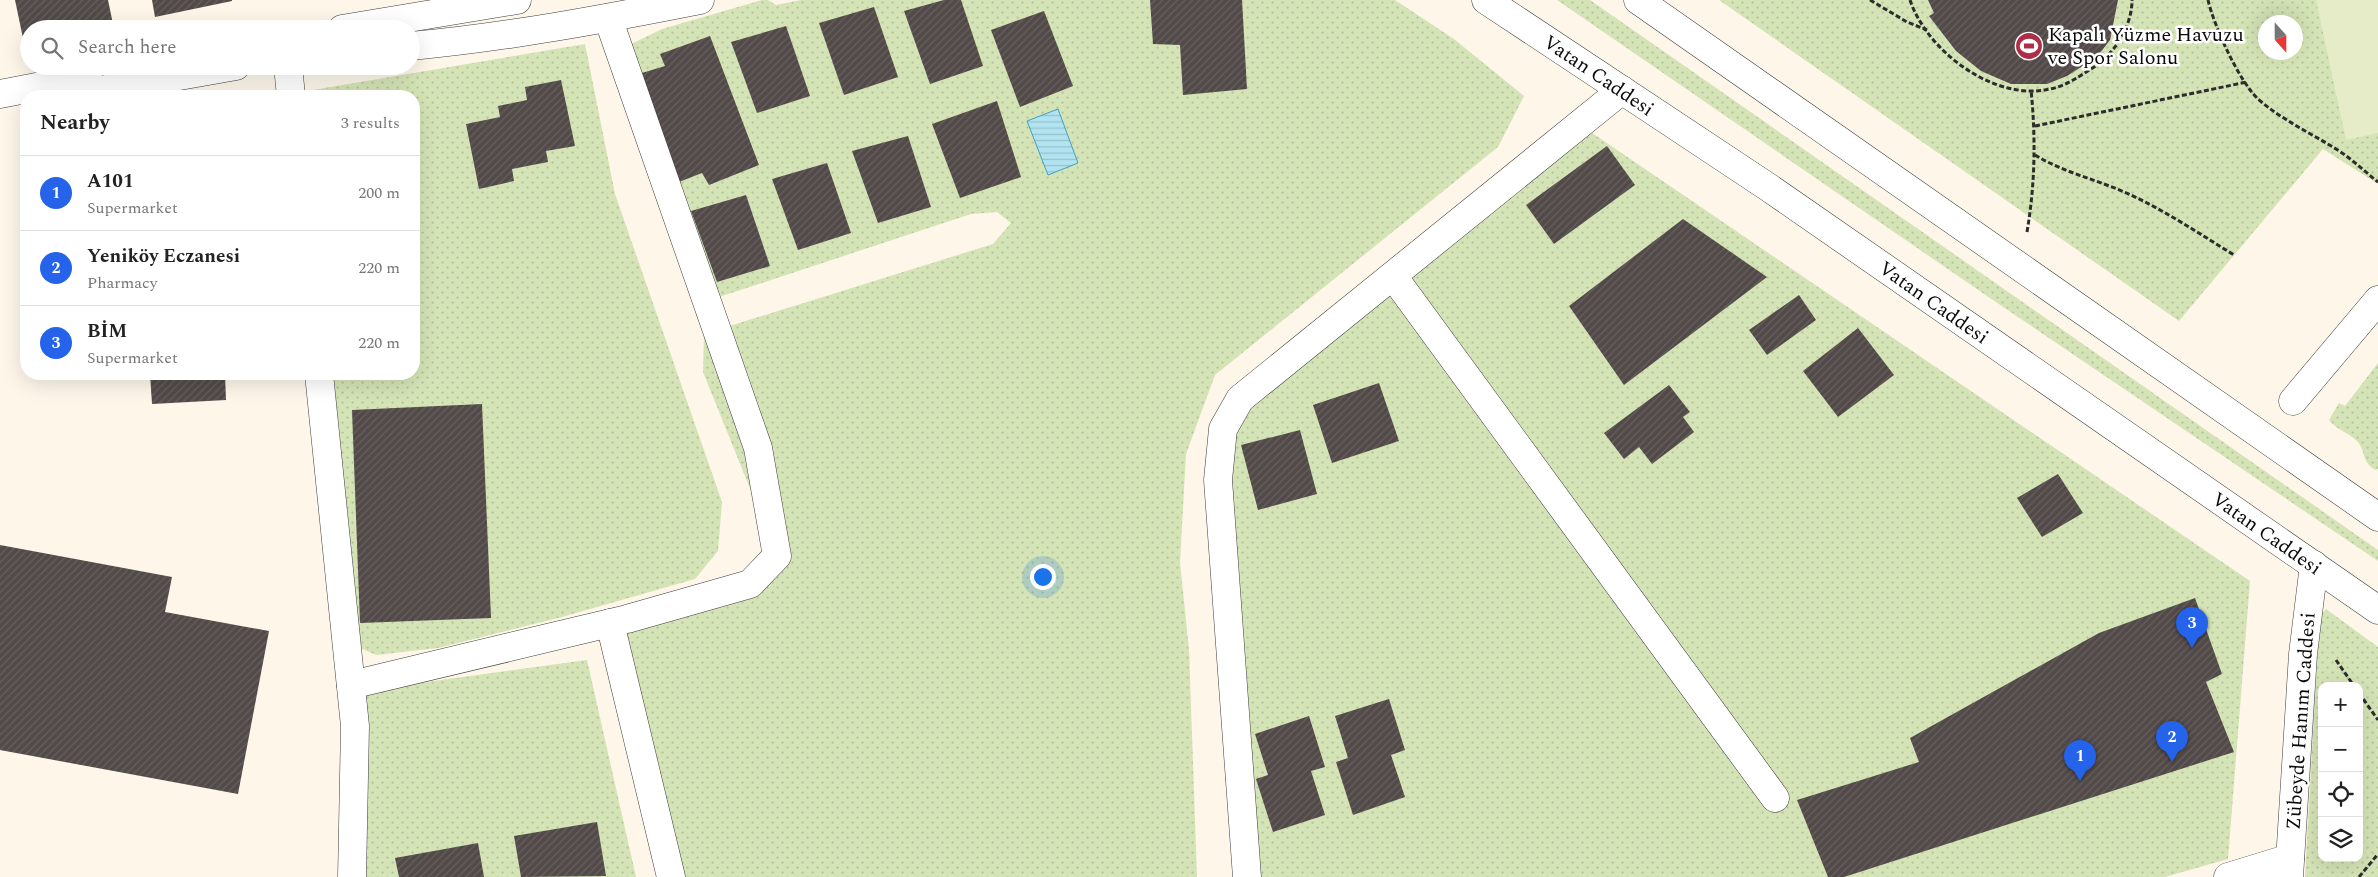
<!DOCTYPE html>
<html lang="en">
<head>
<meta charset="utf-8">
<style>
	:root { --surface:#fff; --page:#f6f6f6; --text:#222; --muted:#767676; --line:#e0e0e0; --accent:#2563eb }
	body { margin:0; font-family:Spectral,serif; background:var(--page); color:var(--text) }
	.controls { position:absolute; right:15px; bottom:15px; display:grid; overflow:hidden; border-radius:10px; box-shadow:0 5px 20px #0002 }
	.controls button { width:45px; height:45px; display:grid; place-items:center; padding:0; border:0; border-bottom:1px solid var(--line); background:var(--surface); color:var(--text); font:25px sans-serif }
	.compass { position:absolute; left:2258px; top:15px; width:45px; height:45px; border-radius:50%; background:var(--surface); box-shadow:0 5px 20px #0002; rotate:159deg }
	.you { position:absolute; left:1042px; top:576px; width:18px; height:18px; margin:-12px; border:4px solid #fff; border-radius:50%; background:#1a73e8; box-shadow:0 0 0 8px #1a73e833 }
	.badge { display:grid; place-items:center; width:32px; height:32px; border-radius:50%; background:var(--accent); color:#fff; font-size:16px; font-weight:700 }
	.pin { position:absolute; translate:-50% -41px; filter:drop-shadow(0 1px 2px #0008) }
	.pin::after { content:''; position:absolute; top:26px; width:18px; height:15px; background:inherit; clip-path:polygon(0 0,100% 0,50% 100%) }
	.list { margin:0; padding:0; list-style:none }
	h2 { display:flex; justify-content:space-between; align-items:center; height:65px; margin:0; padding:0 20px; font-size:21px }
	h2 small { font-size:16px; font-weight:400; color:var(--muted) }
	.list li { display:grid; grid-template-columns:32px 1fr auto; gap:15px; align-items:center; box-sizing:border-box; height:75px; padding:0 20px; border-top:1px solid var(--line) }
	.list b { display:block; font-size:19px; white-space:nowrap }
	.list p { margin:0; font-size:16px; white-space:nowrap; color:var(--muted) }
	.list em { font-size:16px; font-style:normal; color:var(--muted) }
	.icon { flex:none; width:28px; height:28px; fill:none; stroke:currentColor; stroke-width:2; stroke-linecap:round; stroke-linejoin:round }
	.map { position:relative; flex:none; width:2378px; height:877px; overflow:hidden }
	.search { position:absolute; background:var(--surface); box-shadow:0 5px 20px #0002; left:20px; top:20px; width:400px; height:55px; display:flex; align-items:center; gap:12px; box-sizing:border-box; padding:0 18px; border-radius:28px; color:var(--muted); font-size:19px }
	.panel { position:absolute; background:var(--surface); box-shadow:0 5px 20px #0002; left:20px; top:90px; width:400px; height:290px; border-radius:20px }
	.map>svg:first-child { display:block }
</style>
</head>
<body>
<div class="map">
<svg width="2378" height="877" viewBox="0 0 2378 877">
	<defs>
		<pattern id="grass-dots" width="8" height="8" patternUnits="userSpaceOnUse" patternTransform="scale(1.25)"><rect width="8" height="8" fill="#d5e4b6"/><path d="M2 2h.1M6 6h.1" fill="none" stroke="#b6c29b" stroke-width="1.8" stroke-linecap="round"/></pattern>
		<pattern id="water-rules" width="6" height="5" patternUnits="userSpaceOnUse" patternTransform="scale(1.25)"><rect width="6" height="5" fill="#b2e3f1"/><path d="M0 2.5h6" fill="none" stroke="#98c1cd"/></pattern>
		<pattern id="building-hatch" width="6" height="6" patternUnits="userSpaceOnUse" patternTransform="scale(1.25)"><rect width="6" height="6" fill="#524a48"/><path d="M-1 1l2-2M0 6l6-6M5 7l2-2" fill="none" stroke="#66605e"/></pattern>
	</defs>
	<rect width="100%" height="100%" fill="#fdf6e9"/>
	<!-- grass -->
	<g fill="url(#grass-dots)" fill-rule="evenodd">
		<path d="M762,0H768L776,5L801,0H1395L1454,39L1524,96L1498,147L1215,375L1186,454L1180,562L1189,650L1197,877H682L624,633L745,595L766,550L751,491L703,372L704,334L993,244L1011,223L997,212L971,214L707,301L619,50L662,29Z"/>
		<path d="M1557,0H1590L2378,550V561L1987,296Z"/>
		<path d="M1719,0H2378V184L2323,149L2179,321ZM2266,22H2296V52H2266Z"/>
		<path d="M585,44L615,194L722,502L718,551L695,579L562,617L438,648L376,655L354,645L331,374H414V96H308L307,91Z"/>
		<path d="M1579,124L2250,581L2228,859L2165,877H1247L1218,480L1240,399Z"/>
		<path d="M2378,363V469L2375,470C2361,461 2366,451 2357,441C2349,433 2337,430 2329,420L2339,403L2345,406Z"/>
		<path d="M2326,609L2378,647V877H2305L2319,626L2320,616ZM2322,686H2359V858H2322Z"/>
		<path d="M587,660L636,877H349L354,791L339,694Z"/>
	</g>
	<!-- pitch -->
	<path fill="#e5ecc7" d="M2316,0H2378V133L2346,140Z"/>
	<!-- water -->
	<path fill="url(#water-rules)" stroke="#3ea1c2" d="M1058,109L1078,163L1048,175L1027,121Z"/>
	<!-- building -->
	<g fill="url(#building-hatch)">
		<path d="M15,0H108L113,24L91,29H29V42L24,43Z"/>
		<path d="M152,0H232V1L155,17Z"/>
		<path d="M944,0H961L983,66L930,84L904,11Z"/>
		<path d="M1150,0H1242L1247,89L1183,95L1180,45L1153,44Z"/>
		<path d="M1928,0H2118L2110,40L2097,57L2067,76L2047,84H2011L1981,71L1956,51L1929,16L1934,13Z"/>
		<path d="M874,7L898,77L844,95L819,23Z"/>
		<path d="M1044,11L1073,86L1020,107L991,30Z"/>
		<path d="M786,26L810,96L757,113L731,42Z"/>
		<path d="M710,36L759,165L709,185L702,173L679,182L642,73L665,66L660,54Z"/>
		<path d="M561,80L575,146L546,151L548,162L512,169L514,181L479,189L466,124L500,117L498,106L527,100L525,87Z"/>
		<path d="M997,101L1021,177L960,198L932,124Z"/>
		<path d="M908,136L931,207L878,223L852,151Z"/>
		<path d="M1607,146L1635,185L1554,244L1526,205Z"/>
		<path d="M827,163L851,233L798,250L772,179Z"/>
		<path d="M746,195L770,266L717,282L691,211Z"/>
		<path d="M1683,219L1767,277L1624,385L1569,306Z"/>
		<path d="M1799,295L1816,320L1767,355L1749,330Z"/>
		<path d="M1858,328L1894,375L1838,417L1803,371Z"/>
		<path d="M150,374H225L226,400L152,404Z"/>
		<path d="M1379,383L1399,441L1332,463L1313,405Z"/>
		<path d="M1669,385L1690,412L1683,417L1694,432L1652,464L1639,447L1624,459L1604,433Z"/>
		<path d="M482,404L491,618L360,623L352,410Z"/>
		<path d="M1300,430L1317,494L1258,510L1241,445Z"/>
		<path d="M2058,474L2083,513L2042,537L2017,498Z"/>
		<path d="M0,545L172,577L165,612L269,631L238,794L0,750Z"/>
		<path d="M2195,598L2222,674L2206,682L2234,752L1844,877H1828L1797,800L1919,762L1910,738L2099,633Z"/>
		<path d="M1389,699L1405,750L1391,755L1405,797L1353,815L1336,762L1348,758L1335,716Z"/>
		<path d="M1309,716L1325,767L1311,771L1325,815L1273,832L1256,779L1268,775L1255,734Z"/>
		<path d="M597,822L606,876L521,877L514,836Z"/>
		<path d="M478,843L484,877H399L395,858Z"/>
	</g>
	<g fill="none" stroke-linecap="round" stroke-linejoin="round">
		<!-- minor casing -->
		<g stroke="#3d3d3d" stroke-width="29">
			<g id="minor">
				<path d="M1486,0L1768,187L2378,610"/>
				<path d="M1638,0L2378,517"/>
				<path d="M342,29L517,0"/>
				<path d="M411,46C508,37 604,19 700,0"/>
				<path d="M288,66L291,96"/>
				<path d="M0,94L88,77"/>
				<path d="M66,96L236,66"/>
				<path d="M1393,276L1775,798"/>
				<path d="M319,374L355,726L352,877"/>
				<path d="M2293,401L2378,300"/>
				<path d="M610,623L671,877"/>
				<path d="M351,685L627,619L750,584L777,556L758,448L608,18"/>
				<path d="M1247,877L1218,480L1223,429L1240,399L1622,90"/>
				<path d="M2228,877L2290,858"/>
				<path d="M2289,877L2303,654L2314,565"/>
			</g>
		</g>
		<!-- path -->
		<g stroke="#2c2c2c" stroke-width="3" stroke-dasharray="5 2.5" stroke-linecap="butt">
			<path d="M1870,0L1907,22L1927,30"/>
			<path d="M1910,0C1927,51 1994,102 2050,89C2066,86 2080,76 2094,67C2115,53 2132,26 2132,0"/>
			<path d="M2208,0C2214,26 2239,81 2258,99C2282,120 2309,132 2336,149C2351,158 2364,171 2378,182"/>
			<path d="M2035,126L2247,82"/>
			<path d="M2035,155C2064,173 2099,180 2131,195C2167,212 2200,234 2234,255"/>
			<path d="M2027,232C2035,185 2036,138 2031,90"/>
			<path d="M2336,660L2354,686"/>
			<path d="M2359,693L2378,720"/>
			<path d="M2359,877L2378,854"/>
		</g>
		<!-- minor -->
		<use href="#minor" stroke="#fff" stroke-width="28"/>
	</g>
	<!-- icons -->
	<defs>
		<g id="stadium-disc" transform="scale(1.4375)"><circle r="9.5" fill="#af2e47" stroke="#fff"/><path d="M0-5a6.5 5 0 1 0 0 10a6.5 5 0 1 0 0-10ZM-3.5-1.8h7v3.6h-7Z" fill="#fff"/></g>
	</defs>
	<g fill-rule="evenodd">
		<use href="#stadium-disc" x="2029" y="46"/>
	</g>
	<g text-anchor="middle" stroke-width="5" stroke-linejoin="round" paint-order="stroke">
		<!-- poi labels -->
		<g font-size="20" fill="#0a0a0a" stroke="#fff" text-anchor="start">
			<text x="2048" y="41">Kapalı Yüzme Havuzu<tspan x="2048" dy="23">ve Spor Salonu</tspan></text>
		</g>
		<!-- street labels -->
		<g font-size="20" fill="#0a0a0a" stroke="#fff">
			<text transform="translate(1599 75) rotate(34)" y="7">Vatan Caddesi</text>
			<text transform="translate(1934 302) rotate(35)" y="7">Vatan Caddesi</text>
			<text transform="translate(2267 533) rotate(35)" y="7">Vatan Caddesi</text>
			<text transform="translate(2300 721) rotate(-86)" y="7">Zübeyde Hanım Caddesi</text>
		</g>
	</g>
</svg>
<div class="controls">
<button>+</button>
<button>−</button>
<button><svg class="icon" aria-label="locate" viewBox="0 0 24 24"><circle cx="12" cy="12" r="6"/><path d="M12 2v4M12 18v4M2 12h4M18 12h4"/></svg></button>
<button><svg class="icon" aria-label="layers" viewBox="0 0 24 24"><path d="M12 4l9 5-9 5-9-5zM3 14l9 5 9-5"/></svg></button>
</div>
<svg class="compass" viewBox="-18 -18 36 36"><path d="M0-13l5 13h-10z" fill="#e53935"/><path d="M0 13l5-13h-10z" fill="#767676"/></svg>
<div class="you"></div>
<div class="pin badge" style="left:2080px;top:781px">1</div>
<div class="pin badge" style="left:2172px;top:762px">2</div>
<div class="pin badge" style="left:2192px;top:648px">3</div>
<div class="search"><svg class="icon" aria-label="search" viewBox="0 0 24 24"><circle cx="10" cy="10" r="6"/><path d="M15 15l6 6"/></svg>Search here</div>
<section class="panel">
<h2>Nearby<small>3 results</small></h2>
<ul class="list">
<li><span class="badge">1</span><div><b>A101</b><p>Supermarket</p></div><em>200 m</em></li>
<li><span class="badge">2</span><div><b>Yeniköy Eczanesi</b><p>Pharmacy</p></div><em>220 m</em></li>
<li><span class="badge">3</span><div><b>BİM</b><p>Supermarket</p></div><em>220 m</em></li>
</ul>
</section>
</div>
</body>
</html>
